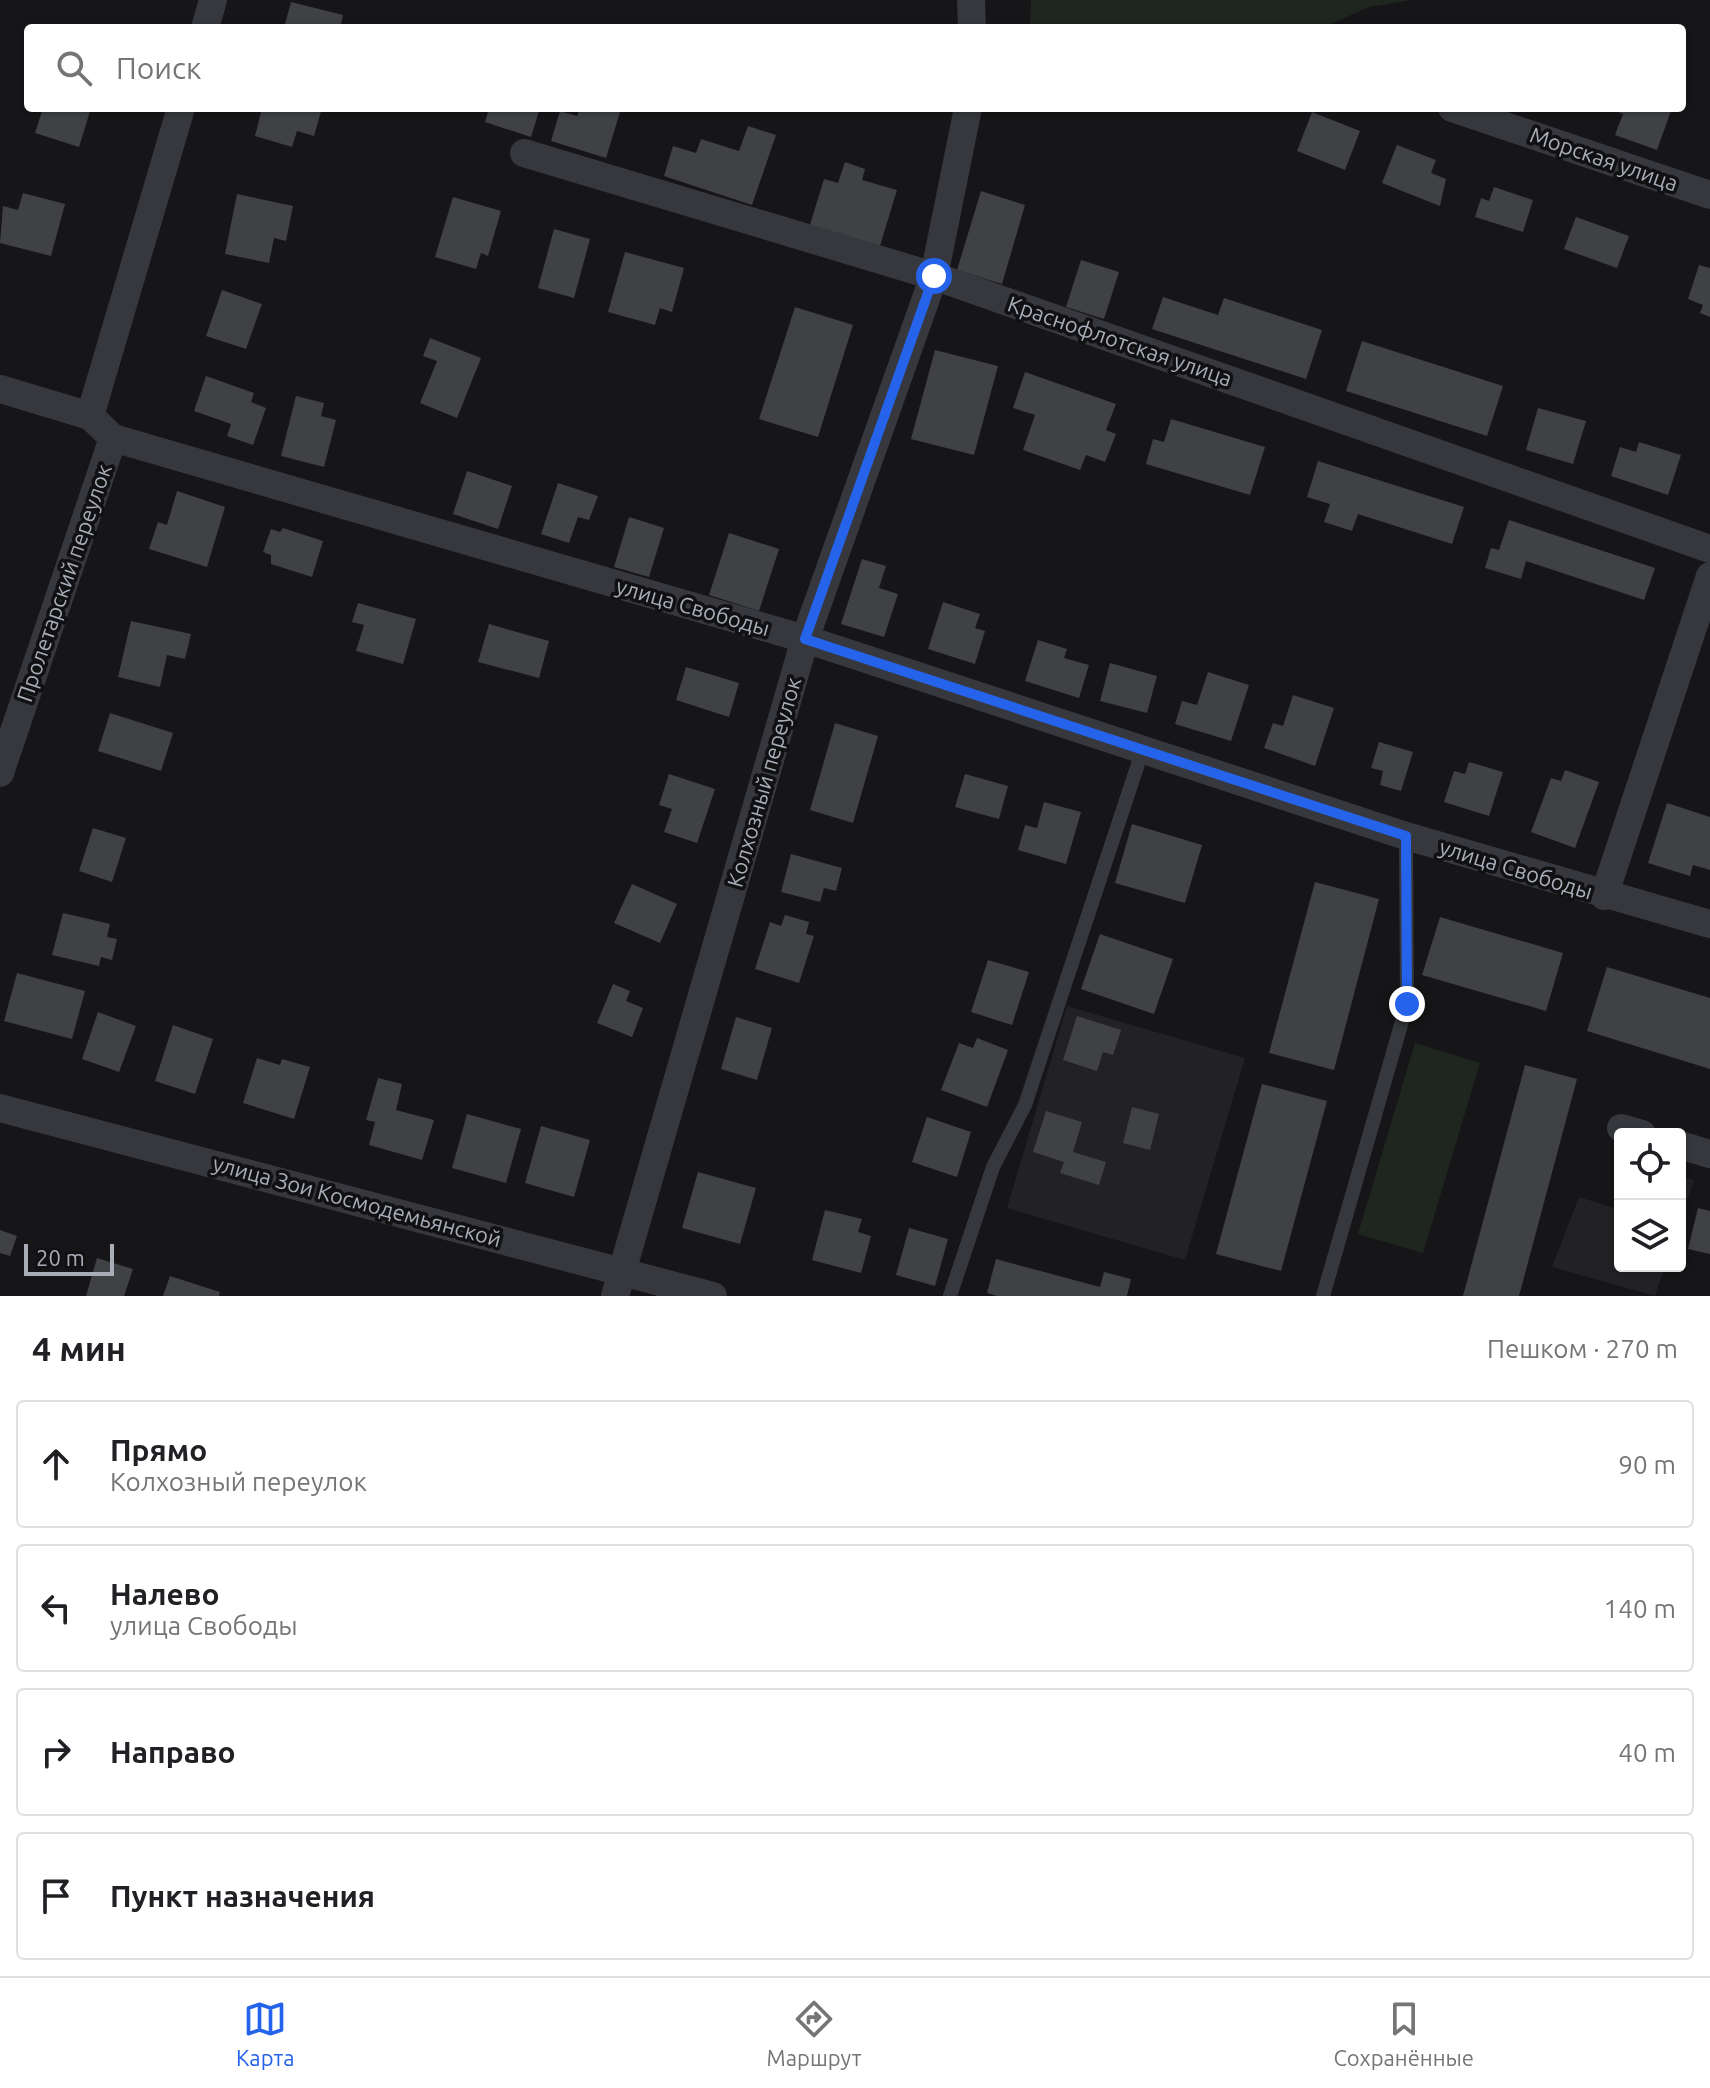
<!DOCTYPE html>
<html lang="ru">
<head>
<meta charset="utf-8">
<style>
	:root { --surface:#fff; --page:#f2f2f2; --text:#202124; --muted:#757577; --line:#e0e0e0; --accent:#2563eb }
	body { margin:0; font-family:Ubuntu,sans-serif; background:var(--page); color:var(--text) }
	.controls { position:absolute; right:24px; bottom:24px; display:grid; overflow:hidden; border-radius:8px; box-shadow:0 2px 6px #0004 }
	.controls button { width:72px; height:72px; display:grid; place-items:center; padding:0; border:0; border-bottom:2px solid var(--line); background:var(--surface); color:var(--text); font:40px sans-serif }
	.scale { position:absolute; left:24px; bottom:20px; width:90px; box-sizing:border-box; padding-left:8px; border:4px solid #a8adb8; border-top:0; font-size:22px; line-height:28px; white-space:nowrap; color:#a8adb8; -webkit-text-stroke:6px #111113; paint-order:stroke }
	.stop { position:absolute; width:24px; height:24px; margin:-18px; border:6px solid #2563eb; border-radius:50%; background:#fff }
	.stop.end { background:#2563eb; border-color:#fff; box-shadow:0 2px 8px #0008 }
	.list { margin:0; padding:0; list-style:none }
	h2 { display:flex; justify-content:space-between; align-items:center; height:104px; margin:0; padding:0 32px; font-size:34px }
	h2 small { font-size:26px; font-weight:400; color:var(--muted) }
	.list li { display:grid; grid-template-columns:52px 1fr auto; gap:24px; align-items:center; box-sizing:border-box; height:128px; margin:0 16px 16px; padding:0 16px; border:2px solid var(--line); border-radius:8px }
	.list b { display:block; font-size:30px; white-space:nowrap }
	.list p { margin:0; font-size:26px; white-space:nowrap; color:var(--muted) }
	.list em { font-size:26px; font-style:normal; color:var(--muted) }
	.icon { flex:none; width:44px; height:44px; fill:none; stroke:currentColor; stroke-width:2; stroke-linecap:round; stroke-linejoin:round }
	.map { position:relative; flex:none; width:1710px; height:1296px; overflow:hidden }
	.search { position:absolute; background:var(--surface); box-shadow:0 2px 6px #0004; left:24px; right:24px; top:24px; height:88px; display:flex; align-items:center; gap:20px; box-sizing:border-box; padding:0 28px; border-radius:8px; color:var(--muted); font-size:30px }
	.sheet { height:680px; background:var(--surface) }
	nav { display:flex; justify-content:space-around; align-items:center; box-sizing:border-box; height:112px; border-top:2px solid var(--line); background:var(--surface); font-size:22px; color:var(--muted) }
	nav a { display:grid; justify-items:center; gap:4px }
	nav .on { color:var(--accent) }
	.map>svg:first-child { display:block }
</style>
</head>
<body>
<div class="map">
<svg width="1710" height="1296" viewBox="0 0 1710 1296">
	<rect width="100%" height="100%" fill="#161618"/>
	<!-- built -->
	<g fill="#222225">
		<path d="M1067,1006L1245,1058L1185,1260L1007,1208Z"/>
		<path d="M1680,1176L1694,1180L1680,1221Z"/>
		<path d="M1579,1197L1620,1210V1266H1665L1655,1296L1552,1267Z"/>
	</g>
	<!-- green -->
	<g fill="#1e261f">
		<path d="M1031,0H1412L1369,7L1322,28H1030Z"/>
		<path d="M1415,1043L1480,1063L1423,1253L1358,1234Z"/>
	</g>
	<!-- building -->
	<g fill="#404145">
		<path d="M291,2L343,15L340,28H284Z"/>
		<path d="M43,108H91L79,147L35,133Z"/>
		<path d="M262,108H322L314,136L297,131L292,147L255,136Z"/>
		<path d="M489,108H540L531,137L485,122Z"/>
		<path d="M580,108L621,109L606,158L551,141L560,111L577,116Z"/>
		<path d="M1608,108H1672L1657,150L1615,135L1623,114Z"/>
		<path d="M1312,112L1360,131L1345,170L1297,151Z"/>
		<path d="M748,126L776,135L752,205L664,176L673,146L696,153L701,139L739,151Z"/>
		<path d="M1397,145L1436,160L1431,173L1446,179L1440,206L1382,183Z"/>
		<path d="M845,162L865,169L862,180L897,190L879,249L809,228L824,179L838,183Z"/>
		<path d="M1494,187L1533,200L1523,232L1475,217L1481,198L1489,201Z"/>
		<path d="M981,191L1025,205L1002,284L957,270Z"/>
		<path d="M23,193L65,204L51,256L0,243L3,206L18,210Z"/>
		<path d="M237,194L293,206L286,241L274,238L269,263L225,254Z"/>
		<path d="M453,197L501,211L488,256L481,253L476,269L435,257Z"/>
		<path d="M1576,217L1629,236L1617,268L1564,249Z"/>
		<path d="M554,229L590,239L574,298L538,288Z"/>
		<path d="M625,252L684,268L672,312L660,308L655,325L608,312Z"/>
		<path d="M1081,260L1119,272L1104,319L1066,307Z"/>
		<path d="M1699,265L1710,268V317L1700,313L1703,305L1688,299Z"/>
		<path d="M222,290L262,304L246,349L206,336Z"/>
		<path d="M1163,297L1218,315L1224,298L1322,330L1306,379L1152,329Z"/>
		<path d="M795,307L853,325L818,437L759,419Z"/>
		<path d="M430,338L481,358L457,418L420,403L437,361L423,356Z"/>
		<path d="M1362,341L1503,386L1487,436L1346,391Z"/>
		<path d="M935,350L998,366L974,455L911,439Z"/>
		<path d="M1025,372L1116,404L1106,430L1116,434L1105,462L1086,455L1080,470L1023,450L1035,415L1013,408Z"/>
		<path d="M206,376L254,393L251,402L266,408L253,445L227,436L231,424L194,411Z"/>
		<path d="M296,396L324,403L321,416L336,420L324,467L281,456Z"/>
		<path d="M1538,408L1586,421L1573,464L1526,450Z"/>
		<path d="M1171,419L1265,447L1250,495L1146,464L1153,439L1164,442Z"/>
		<path d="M1639,442L1681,455L1668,495L1611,476L1620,447L1636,452Z"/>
		<path d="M1318,461L1464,507L1452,544L1358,514L1352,531L1324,522L1330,504L1307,497Z"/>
		<path d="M467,471L512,486L498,529L453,514Z"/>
		<path d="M558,483L598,496L589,520L578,517L569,543L541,534Z"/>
		<path d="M177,491L225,507L207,567L149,549L158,522L167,525Z"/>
		<path d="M629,517L664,528L649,577L614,567Z"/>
		<path d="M1509,520L1655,568L1644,600L1526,561L1521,579L1485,568L1491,548L1499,550Z"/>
		<path d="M283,528L323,541L312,577L271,564V555L263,552L271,529L280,532Z"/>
		<path d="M729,533L779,549L759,611L709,595Z"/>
		<path d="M862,559L886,566L879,588L898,594L884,637L841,624Z"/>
		<path d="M943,602L980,614L975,628L985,631L975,664L928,649Z"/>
		<path d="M358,603L416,619L403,664L356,651L364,625L352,622Z"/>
		<path d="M131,621L191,634L185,659L167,655L160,687L118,677Z"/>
		<path d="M489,624L549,641L539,678L478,662Z"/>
		<path d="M1038,640L1067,649L1064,658L1089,665L1079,698L1025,681Z"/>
		<path d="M1110,663L1157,676L1147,713L1100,701Z"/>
		<path d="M686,667L739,683L729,717L676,700Z"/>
		<path d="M1208,672L1249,685L1231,741L1175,724L1182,701L1197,705Z"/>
		<path d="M1293,695L1334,708L1315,766L1264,748L1273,723L1283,726Z"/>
		<path d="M110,713L173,733L161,771L98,751Z"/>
		<path d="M835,723L878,736L853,823L810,810Z"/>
		<path d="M1379,742L1413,752L1401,791L1380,785L1383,771L1371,768Z"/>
		<path d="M1469,762L1503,772L1489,816L1444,802L1454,771L1465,774Z"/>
		<path d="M1565,770L1599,782L1575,848L1531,832L1551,778L1561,781Z"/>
		<path d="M669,774L715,789L697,843L664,832L672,809L659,805Z"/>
		<path d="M965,774L1008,786L999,819L955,807Z"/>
		<path d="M1044,802L1081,812L1066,864L1018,850L1025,825L1037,828Z"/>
		<path d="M1667,803L1710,817V870L1693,865L1690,876L1648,863Z"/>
		<path d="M1132,824L1202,845L1185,903L1115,883Z"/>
		<path d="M93,828L126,838L112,882L79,871Z"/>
		<path d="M791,854L842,868L836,891L824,888L820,902L781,892Z"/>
		<path d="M1315,882L1379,899L1334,1070L1269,1053Z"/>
		<path d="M632,884L677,904L660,943L614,923Z"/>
		<path d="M63,913L110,924L107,937L117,939L112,960L101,957L99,966L52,955Z"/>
		<path d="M785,915L809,922L806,934L814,936L799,983L755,969L770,922L781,926Z"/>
		<path d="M1440,917L1563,953L1546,1011L1422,975Z"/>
		<path d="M1100,934L1173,959L1154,1014L1081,989Z"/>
		<path d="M988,960L1029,972L1012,1025L971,1012Z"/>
		<path d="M1607,967L1710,998V1069L1587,1031Z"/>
		<path d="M17,973L85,991L72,1039L4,1021Z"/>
		<path d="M613,984L630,991L626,1001L643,1008L632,1037L597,1023Z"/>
		<path d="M98,1012L136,1026L119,1072L82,1059Z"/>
		<path d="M1077,1016L1121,1030L1113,1055L1103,1052L1097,1071L1063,1060Z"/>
		<path d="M736,1017L772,1028L757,1080L721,1069Z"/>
		<path d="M173,1025L213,1039L195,1094L155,1081Z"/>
		<path d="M977,1038L1008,1050L987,1107L941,1090L959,1043L973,1048Z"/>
		<path d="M257,1058L280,1065L282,1059L310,1067L294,1119L243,1103Z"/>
		<path d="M1525,1065L1577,1079L1519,1296H1463Z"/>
		<path d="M378,1078L402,1084L396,1110L434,1120L422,1160L369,1145L375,1122L366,1120Z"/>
		<path d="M1262,1084L1327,1101L1281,1271L1216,1254Z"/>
		<path d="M1132,1107L1159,1114L1150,1150L1123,1143Z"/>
		<path d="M1046,1111L1082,1122L1073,1152L1106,1162L1099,1185L1060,1173L1064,1162L1033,1152Z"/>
		<path d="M467,1114L521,1129L506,1183L452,1168Z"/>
		<path d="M927,1117L971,1132L957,1177L912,1162Z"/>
		<path d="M541,1126L590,1140L574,1197L525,1183Z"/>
		<path d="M698,1172L756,1188L740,1244L682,1228Z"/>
		<path d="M1698,1208L1710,1211V1254L1688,1249Z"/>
		<path d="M825,1210L862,1219L858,1232L871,1236L861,1273L812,1260Z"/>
		<path d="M909,1228L948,1239L935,1286L896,1275Z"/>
		<path d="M0,1230L17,1236L10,1256L0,1253Z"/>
		<path d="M97,1258L133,1269L124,1296H86Z"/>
		<path d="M996,1259L1100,1287L1104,1272L1131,1279L1127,1296H997L987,1293Z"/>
		<path d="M170,1276L220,1292L219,1296H163Z"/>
	</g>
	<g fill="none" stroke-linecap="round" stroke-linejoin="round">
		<!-- lane -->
		<g stroke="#37383d" stroke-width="14">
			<path d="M950,1296L993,1167L1025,1105L1143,749"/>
			<path d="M1323,1296L1407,1004L1406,836"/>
		</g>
		<!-- street -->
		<g stroke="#37383d" stroke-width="28">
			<path d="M971,0L972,28"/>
			<path d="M205,28L213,0"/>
			<path d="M1452,108L1710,195"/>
			<path d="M524,153L934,276L1710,549"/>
			<path d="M0,389L90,416L113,438L805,639L1406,836L1710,924"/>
			<path d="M90,416L181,108"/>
			<path d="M0,773L113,438"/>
			<path d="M1604,896L1710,576"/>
			<path d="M0,1108L713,1296"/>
			<path d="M1621,1128L1642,1134"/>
			<path d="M1680,1145L1710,1154"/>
			<path d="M615,1296L805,639L934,276L968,108"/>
		</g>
	</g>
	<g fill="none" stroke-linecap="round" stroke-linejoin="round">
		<!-- route -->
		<path stroke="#2563eb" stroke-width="10" d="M934,276L805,639L1406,836L1407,1004"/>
	</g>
	<g text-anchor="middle" stroke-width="7" stroke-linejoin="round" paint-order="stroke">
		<!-- street labels -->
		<g font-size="22" fill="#a8adb8" stroke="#111113">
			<text transform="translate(1604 159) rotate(19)" y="8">Морская улица</text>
			<text transform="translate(1120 341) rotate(19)" y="8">Краснофлотская улица</text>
			<text transform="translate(64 583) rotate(-71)" y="8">Пролетарский переулок</text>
			<text transform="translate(693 607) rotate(16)" y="8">улица Свободы</text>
			<text transform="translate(764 782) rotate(-74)" y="8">Колхозный переулок</text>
			<text transform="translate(1516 869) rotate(17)" y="8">улица Свободы</text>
			<text transform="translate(357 1201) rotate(15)" y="8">улица Зои Космодемьянской</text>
		</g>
	</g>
</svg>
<div class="controls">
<button><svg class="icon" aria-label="locate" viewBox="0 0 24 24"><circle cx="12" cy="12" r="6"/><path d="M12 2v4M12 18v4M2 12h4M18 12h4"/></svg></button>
<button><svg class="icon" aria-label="layers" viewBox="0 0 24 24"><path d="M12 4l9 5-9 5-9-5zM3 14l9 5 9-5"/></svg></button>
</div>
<div class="scale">20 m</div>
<div class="stop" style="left:934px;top:276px"></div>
<div class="stop end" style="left:1407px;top:1004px"></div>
<div class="search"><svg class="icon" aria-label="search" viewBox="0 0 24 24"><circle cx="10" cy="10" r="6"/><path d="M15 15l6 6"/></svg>Поиск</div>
</div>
<section class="sheet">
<h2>4 мин<small>Пешком · 270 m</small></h2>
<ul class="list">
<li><svg class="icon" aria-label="ahead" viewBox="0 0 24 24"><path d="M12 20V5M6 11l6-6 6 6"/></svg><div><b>Прямо</b><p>Колхозный переулок</p></div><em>90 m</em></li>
<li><svg class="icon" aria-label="left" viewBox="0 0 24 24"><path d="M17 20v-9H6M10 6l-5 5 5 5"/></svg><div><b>Налево</b><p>улица Свободы</p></div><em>140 m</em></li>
<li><svg class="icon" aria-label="right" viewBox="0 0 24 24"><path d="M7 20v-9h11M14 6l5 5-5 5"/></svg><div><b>Направо</b></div><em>40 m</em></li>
<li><svg class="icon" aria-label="arrive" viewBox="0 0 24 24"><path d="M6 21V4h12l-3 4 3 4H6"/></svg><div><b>Пункт назначения</b></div></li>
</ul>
</section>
<nav>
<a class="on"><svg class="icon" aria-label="map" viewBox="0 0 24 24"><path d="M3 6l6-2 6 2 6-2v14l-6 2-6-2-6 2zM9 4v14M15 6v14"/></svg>Карта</a>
<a><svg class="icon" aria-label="directions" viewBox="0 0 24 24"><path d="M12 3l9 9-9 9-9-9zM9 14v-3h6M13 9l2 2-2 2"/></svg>Маршрут</a>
<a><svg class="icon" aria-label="saved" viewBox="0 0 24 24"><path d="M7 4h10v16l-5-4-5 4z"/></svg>Сохранённые</a>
</nav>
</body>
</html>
